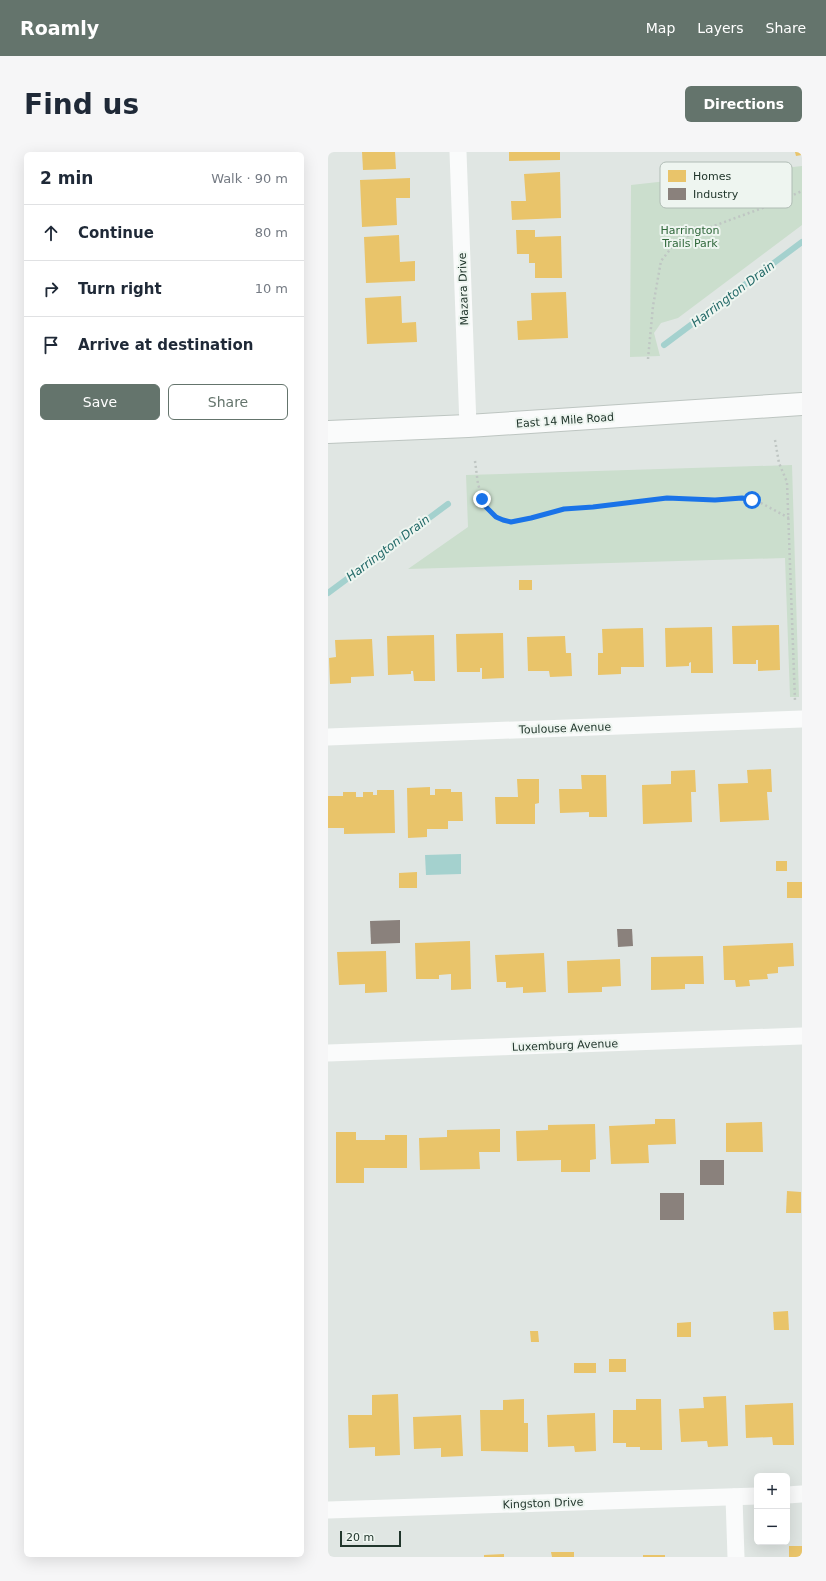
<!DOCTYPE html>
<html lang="en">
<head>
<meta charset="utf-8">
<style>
	:root { --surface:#fff; --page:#f6f6f7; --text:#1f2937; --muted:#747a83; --line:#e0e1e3; --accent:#64746c }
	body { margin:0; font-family:"DejaVu Sans",sans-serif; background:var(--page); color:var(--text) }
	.controls { position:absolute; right:12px; bottom:12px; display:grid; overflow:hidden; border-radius:6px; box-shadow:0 4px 16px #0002 }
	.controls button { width:36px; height:36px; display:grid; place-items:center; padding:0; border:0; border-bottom:1px solid var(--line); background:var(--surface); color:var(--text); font:20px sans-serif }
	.scale { position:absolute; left:12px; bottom:10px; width:61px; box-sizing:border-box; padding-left:4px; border:2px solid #21362c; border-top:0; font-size:11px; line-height:14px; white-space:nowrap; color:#21362c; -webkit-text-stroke:3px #eef5f0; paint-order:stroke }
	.stop { position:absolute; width:12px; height:12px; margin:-9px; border:3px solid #1a73e8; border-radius:50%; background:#fff }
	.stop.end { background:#1a73e8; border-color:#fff; box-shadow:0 1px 4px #0008 }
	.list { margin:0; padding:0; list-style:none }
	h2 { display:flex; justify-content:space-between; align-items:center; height:52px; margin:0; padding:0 16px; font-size:17px }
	h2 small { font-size:13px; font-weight:400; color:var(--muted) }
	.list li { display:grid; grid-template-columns:26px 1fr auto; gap:12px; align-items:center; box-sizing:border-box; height:56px; padding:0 16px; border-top:1px solid var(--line) }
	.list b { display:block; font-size:15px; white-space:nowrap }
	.list em { font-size:13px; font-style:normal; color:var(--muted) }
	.actions { display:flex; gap:8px; padding:12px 16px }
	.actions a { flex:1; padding:9px 0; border:1px solid var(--accent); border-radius:6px; text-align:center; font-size:14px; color:var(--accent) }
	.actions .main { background:var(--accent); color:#fff }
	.icon { flex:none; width:22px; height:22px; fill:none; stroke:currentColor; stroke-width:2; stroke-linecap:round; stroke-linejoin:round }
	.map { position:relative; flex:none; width:474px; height:1405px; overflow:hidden; border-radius:6px }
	header { display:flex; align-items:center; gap:24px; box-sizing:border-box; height:56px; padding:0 20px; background:var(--accent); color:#fff }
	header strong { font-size:19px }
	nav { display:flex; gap:22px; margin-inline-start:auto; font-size:14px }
	.intro { display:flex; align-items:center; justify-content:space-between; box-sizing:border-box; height:96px; padding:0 24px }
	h1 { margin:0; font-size:28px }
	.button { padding:10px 18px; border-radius:6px; background:var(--accent); color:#fff; font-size:14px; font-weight:700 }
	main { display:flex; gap:24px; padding:0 24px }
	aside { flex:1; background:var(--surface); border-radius:6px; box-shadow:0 4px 16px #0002 }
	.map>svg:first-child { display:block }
</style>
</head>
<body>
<header>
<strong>Roamly</strong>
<nav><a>Map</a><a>Layers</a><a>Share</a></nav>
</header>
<div class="intro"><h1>Find us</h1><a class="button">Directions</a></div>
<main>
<aside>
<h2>2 min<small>Walk · 90 m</small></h2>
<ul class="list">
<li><svg class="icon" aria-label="ahead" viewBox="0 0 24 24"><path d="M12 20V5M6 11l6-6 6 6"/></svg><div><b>Continue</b></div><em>80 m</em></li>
<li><svg class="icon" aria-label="right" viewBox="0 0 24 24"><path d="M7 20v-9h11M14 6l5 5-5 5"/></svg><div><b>Turn right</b></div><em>10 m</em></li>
<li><svg class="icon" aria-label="arrive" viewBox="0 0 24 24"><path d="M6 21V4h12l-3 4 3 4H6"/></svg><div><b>Arrive at destination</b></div></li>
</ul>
<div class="actions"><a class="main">Save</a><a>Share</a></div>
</aside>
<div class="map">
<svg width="474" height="1405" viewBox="0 0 474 1405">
	<rect width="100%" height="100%" fill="#e0e6e3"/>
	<!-- green -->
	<g fill="#cbdecd">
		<path d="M474,14V73L350,166L333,171L326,181L332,204L302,205L303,33Z"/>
		<path d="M464,313L471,545H462L457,406L80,417L140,375L138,323Z"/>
	</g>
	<!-- water -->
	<path fill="#a4d1ce" d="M133,702V722L98,723L97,703Z"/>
	<!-- homes -->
	<g fill="#e9c46a">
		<path d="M34,0H67L68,17L35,18Z"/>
		<path d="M181,0H232V8L181,9Z"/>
		<path d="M467,0H474V3L468,4Z"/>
		<path d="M232,20L233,66L184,68L183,49H198L196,22Z"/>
		<path d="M82,26V46H68L69,73L34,75L32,28Z"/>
		<path d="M188,78H207V85L233,84L234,126H207V111H201V102H189Z"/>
		<path d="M71,83L72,110L87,109V129L38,131L36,85Z"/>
		<path d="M238,140L240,186L190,188L189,169L204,168L203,141Z"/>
		<path d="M73,144L74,171L88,170L89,190L39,192L37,146Z"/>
		<rect x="191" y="428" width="13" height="10"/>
		<path d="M451,473L452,518L430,519V508H428V512H405L404,474Z"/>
		<path d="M384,475L385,521H363V510L361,511V514L338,515L337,476Z"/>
		<path d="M315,476L316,515H293V522L270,523V501H275L274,477Z"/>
		<path d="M175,481L176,526L154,527V516H152V520H129L128,482Z"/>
		<path d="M106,483L107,529H86L85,519H83V522L60,523L59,484Z"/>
		<path d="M237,484L238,501H243L244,524L222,525L221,519H200L199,485Z"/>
		<path d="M44,487L46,524L23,525V531L2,532L1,506L8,505L7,488Z"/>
		<path d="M443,617L444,640H439L441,668L392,670L390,632L420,631L419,618Z"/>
		<path d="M367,618L368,640H363L364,670L315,672L314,633L343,632V619Z"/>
		<path d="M253,623H278L279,665H261V660L232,661L231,637H254Z"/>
		<path d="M189,627H211V651L207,652V672H168L167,645H190Z"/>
		<path d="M102,635V643H107V637H123V640H134L135,669H120V677H99V685L80,686L79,636Z"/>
		<path d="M49,638H66L67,681L16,682V676H0V644H15V640H28V645H35V640H45V643H49Z"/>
		<rect x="448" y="709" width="11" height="10"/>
		<path d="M89,720V736H71V721Z"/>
		<rect x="459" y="730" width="15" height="16"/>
		<path d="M142,789L143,837L123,838V822L111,823V827H88L87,791Z"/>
		<path d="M465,791L466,814L450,815V821L439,822L440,827L421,828L422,834L408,835L407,828H396L395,794Z"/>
		<path d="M58,799L59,840L37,841V832L11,833L9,800Z"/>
		<path d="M216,801L218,840L195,841V835L178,836V830H169L167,803Z"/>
		<path d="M375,804L376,832H357V837L323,838V805Z"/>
		<path d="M292,807L293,834L274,835V840L240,841L239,809Z"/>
		<path d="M327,967H347L348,992L320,993L321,1011L283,1012L281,974L327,972Z"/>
		<path d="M434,970L435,1000H398V971Z"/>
		<path d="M267,972L268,1007L262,1008V1020H233V1008L189,1009L188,979L220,978V973Z"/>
		<path d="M172,977V1000H151L152,1017L92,1018L91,986L119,985V978Z"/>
		<path d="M8,980H28V988H57V983H79V1016H36V1031H8Z"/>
		<path d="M459,1039L473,1040V1061H458Z"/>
		<path d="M460,1159L461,1178H446L445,1160Z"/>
		<path d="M363,1170V1185H349V1171Z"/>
		<path d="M202,1179H210L211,1190H203Z"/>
		<rect x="281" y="1207" width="17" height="13"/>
		<rect x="246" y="1211" width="22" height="10"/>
		<path d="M70,1242L72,1303L47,1304V1295L21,1296L20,1263H44V1243Z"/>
		<path d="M398,1244L400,1294L380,1295L379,1289L353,1290L351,1257L376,1256L375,1245Z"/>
		<path d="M196,1247V1271H200V1300L153,1299L152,1258H175V1248Z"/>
		<path d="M308,1247H333L334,1298H312V1295H298V1291H285V1258H308Z"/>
		<path d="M465,1251L466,1293H445L444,1285L418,1286L417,1253Z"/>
		<path d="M267,1261L268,1299L247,1300L246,1294L220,1295L219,1263Z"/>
		<path d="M133,1263L135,1304L113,1305V1296L86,1297L85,1265Z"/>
		<rect x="461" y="1394" width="13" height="11"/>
		<path d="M223,1400H246V1405H224Z"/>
		<path d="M176,1402V1405H156V1403Z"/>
		<rect x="315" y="1403" width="22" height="2"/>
	</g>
	<!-- industry -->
	<g fill="#8a817c">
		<path d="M72,768V791L43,792L42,769Z"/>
		<path d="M289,777H304L305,794L290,795Z"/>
		<rect x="372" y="1008" width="24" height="25"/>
		<rect x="332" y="1041" width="24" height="27"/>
	</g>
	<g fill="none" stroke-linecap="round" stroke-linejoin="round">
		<!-- stream -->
		<g stroke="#a4d1ce" stroke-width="6">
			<path d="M336,193L474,90"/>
			<path d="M0,441L120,352"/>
		</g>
		<!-- secondary casing -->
		<g stroke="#bdc5c1" stroke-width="24">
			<path id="secondary" d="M0,280L140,274L474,252"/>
		</g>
		<!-- path -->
		<g stroke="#bfc6c3" stroke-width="2.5" stroke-dasharray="2 3" stroke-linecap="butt">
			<path d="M320,207L325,154L333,109L344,95L361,83L440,54L474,39"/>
			<path d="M447,288L451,311L459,330L467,549"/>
			<path d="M147,309L150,332L156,351L167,365L179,369L203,366L236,357L265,355L339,346L387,348L419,347L433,351L461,366"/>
		</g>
		<!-- street -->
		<g stroke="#fafbfb" stroke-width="17">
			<path d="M130,0L140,274"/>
			<path d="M0,585L474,567"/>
			<path d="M0,901L474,884"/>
			<path d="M459,1343L474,1342"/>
			<path d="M406,1345L408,1405"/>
			<path d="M0,1358L429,1344"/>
		</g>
		<!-- secondary -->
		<use href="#secondary" stroke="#fafbfb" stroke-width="22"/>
	</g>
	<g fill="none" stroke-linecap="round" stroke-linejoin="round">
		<!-- route -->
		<path stroke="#1a73e8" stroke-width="5" d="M154,347L158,355L168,365L175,368L183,370L203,366L236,357L265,355L339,346L387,348L414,346L424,348"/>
	</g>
	<g text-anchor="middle" stroke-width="4" stroke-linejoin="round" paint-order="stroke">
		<!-- park labels -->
		<g font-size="11" fill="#30683b" stroke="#eef5f0">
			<text x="362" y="82">Harrington<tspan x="362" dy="13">Trails Park</tspan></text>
		</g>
		<!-- street labels -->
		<g font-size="11" fill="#21362c" stroke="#eef5f0">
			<text transform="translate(135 137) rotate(-92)" y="4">Mazara Drive</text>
			<text transform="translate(237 268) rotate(-4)" y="4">East 14 Mile Road</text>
			<text transform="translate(237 576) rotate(-2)" y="4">Toulouse Avenue</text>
			<text transform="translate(237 893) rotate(-2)" y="4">Luxemburg Avenue</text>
			<text transform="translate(215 1351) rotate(-2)" y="4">Kingston Drive</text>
		</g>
		<!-- water labels -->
		<g font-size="12" font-style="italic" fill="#236a68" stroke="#eef5f0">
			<text transform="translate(405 142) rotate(-37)" y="4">Harrington Drain</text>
			<text transform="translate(60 396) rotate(-37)" y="4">Harrington Drain</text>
		</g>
	</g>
	<!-- legend -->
	<rect x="332" y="10" width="132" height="46" rx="6" fill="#eef5f0" stroke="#b0bcb5" stroke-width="1"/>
	<rect x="340" y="18" width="18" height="12" fill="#e9c46a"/>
	<rect x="340" y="36" width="18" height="12" fill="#8a817c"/>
	<g font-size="11" fill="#21362c">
		<text x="365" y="28">Homes</text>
		<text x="365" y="46">Industry</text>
	</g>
</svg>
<div class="controls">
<button>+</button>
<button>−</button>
</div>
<div class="scale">20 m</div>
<div class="stop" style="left:424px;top:348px"></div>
<div class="stop end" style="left:154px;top:347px"></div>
</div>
</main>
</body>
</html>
